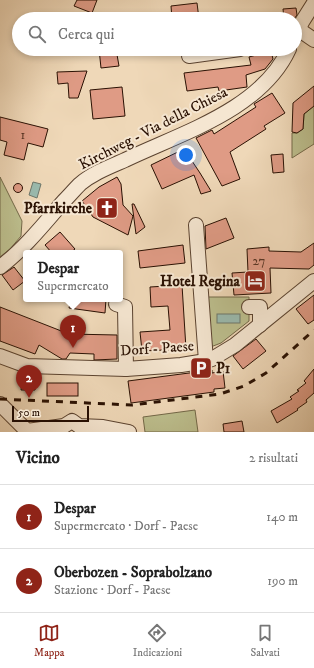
<!DOCTYPE html>
<html lang="it">
<head>
<meta charset="utf-8">
<style>
	:root { --surface:#fff; --page:#f2f2f2; --text:#222; --muted:#767676; --line:#e0e0e0; --accent:#8f2418 }
	body { margin:0; font-family:"IM FELL DW Pica",serif; background:var(--page); color:var(--text) }
	.scale { position:absolute; left:12px; bottom:10px; width:77px; box-sizing:border-box; padding-left:4px; border:2px solid #2a1103; border-top:0; font-size:11px; line-height:14px; white-space:nowrap; color:#2a1103; -webkit-text-stroke:3px #f5e6d1; paint-order:stroke }
	.you { position:absolute; left:186px; top:155px; width:14px; height:14px; margin:-10px; border:3px solid #fff; border-radius:50%; background:#1a73e8; box-shadow:0 0 0 6px #1a73e833 }
	.badge { display:grid; place-items:center; width:26px; height:26px; border-radius:50%; background:var(--accent); color:#fff; font-size:13px; font-weight:700 }
	.pin { position:absolute; translate:-50% -33px; filter:drop-shadow(0 1px 2px #0008) }
	.pin::after { content:''; position:absolute; top:21px; width:14px; height:12px; background:inherit; clip-path:polygon(0 0,100% 0,50% 100%) }
	.popup { position:absolute; left:23px; top:250px; width:100px; height:52px; box-sizing:border-box; display:grid; place-content:center; border-radius:4px; background:var(--surface); filter:drop-shadow(0 1px 3px #0005); font-size:13px; white-space:nowrap; color:var(--muted) }
	.popup b { font-size:15px; color:var(--text) }
	.popup::after { content:''; position:absolute; left:50%; top:100%; margin-left:-8px; border:8px solid transparent; border-top-color:var(--surface) }
	.list { margin:0; padding:0; list-style:none }
	h2 { display:flex; justify-content:space-between; align-items:center; height:52px; margin:0; padding:0 16px; font-size:17px }
	h2 small { font-size:13px; font-weight:400; color:var(--muted) }
	.list li { display:grid; grid-template-columns:26px 1fr auto; gap:12px; align-items:center; box-sizing:border-box; height:64px; padding:0 16px; border-top:1px solid var(--line) }
	.list b { display:block; font-size:15px; white-space:nowrap }
	.list p { margin:0; font-size:13px; white-space:nowrap; color:var(--muted) }
	.list em { font-size:13px; font-style:normal; color:var(--muted) }
	.icon { flex:none; width:22px; height:22px; fill:none; stroke:currentColor; stroke-width:2; stroke-linecap:round; stroke-linejoin:round }
	.map { position:relative; flex:none; width:314px; height:432px; overflow:hidden }
	.search { position:absolute; background:var(--surface); box-shadow:0 2px 6px #0003; left:12px; right:12px; top:12px; height:44px; display:flex; align-items:center; gap:10px; box-sizing:border-box; padding:0 14px; border-radius:22px; color:var(--muted); font-size:15px }
	.sheet { height:180px; background:var(--surface) }
	nav { display:flex; justify-content:space-around; align-items:center; box-sizing:border-box; height:56px; border-top:1px solid var(--line); background:var(--surface); font-size:11px; color:var(--muted) }
	nav a { display:grid; justify-items:center; gap:2px }
	nav .on { color:var(--accent) }
	.map>svg:first-child { display:block }
</style>
</head>
<body>
<div class="map">
<svg width="314" height="432" viewBox="0 0 314 432">
	<rect width="100%" height="100%" fill="#efd8b8"/>
	<filter id="stains"><feTurbulence type="fractalNoise" baseFrequency=".005" numOctaves="4"/><feColorMatrix values="0 0 0 0 .2 0 0 0 0 .09 0 0 0 0 .02 0 0 0 .5 -.17"/></filter>
	<radialGradient id="worn" r=".72"><stop offset=".6" stop-color="#630" stop-opacity="0"/><stop offset="1" stop-color="#630" stop-opacity=".3"/></radialGradient>
	<!-- green -->
	<g fill="#bcbe8d" stroke="#736848">
		<path d="M314,106V144L292,158V133H297L303,129L304,114Z"/>
		<path d="M0,177L22,221L21,236L10,249L0,257Z"/>
		<path d="M205,297H249V321L221,343L208,348Z"/>
		<path d="M195,410L198,432H145L143,417Z"/>
	</g>
	<!-- water -->
	<g fill="#9abaae" stroke="#6d766a">
		<path d="M33,182L41,184L37,198L29,195Z"/>
		<rect x="217" y="314" width="23" height="9"/>
	</g>
	<!-- building -->
	<g fill="#df9b85" stroke="#2a1103">
		<path d="M77,0H97L92,13L74,6Z"/>
		<path d="M197,3L199,19H172L171,6Z"/>
		<path d="M296,8L297,15L294,19H284L283,9Z"/>
		<path d="M99,49H116L119,66L101,68Z"/>
		<path d="M271,51L273,59L265,69L246,75L247,87L219,91L218,87L187,91L184,73L251,65L249,57Z"/>
		<path d="M87,71L78,98H69L68,83L58,84L57,72Z"/>
		<path d="M314,86V106L304,114L303,129L297,133L292,132L293,103Z"/>
		<path d="M122,87L125,116L93,119L90,90Z"/>
		<path d="M272,93L285,113L264,126L266,129L230,152L240,179L222,186L196,138L212,130L214,134L256,107L254,104Z"/>
		<path d="M0,117L48,129L43,147L28,143L24,160L4,155L7,142L0,140Z"/>
		<path d="M184,149L200,173L211,191L201,194L194,175L162,189L151,165Z"/>
		<path d="M283,154L284,172L273,173L271,155Z"/>
		<path d="M117,177L121,184L123,205L133,216L128,235L93,217L82,201L99,187Z"/>
		<circle cx="18" cy="188" r="4.5"/>
		<path d="M132,204H134L145,227L136,234Z"/>
		<path d="M226,218L234,238L206,249L205,226Z"/>
		<path d="M60,232L75,249L70,253H52L45,245Z"/>
		<path d="M314,243V265L309,269L270,268L271,293L234,295L232,273L248,272L247,249L269,247V251L301,252Z"/>
		<path d="M183,245L185,263L140,268L138,251Z"/>
		<path d="M14,267L25,281L13,290L2,275Z"/>
		<path d="M182,285L186,349L142,351L140,332L170,330L168,306L151,307L150,287Z"/>
		<path d="M314,295V320L308,324L296,309Z"/>
		<path d="M71,299H106L105,313L69,308Z"/>
		<path d="M0,307L69,334L117,335V359L94,360V354L70,353L66,359H62L39,345L35,354L0,341Z"/>
		<path d="M256,339L266,351L243,369L233,356Z"/>
		<path d="M314,369V393L306,400L307,402L297,409L298,410L277,423L271,411L292,399L290,397L299,391L297,390L306,383L304,381Z"/>
		<path d="M212,370V373L223,371L225,388L214,389V392L131,403L128,381Z"/>
		<path d="M22,379L27,381L36,382L35,390H21Z"/>
		<rect x="47" y="383" width="31" height="13"/>
		<path d="M242,421L244,432H224L223,424Z"/>
	</g>
	<g fill="none" stroke-linecap="round" stroke-linejoin="round">
		<!-- minor casing -->
		<g stroke="#5b4330" stroke-width="16">
			<g id="minor">
				<path d="M298,29L314,40"/>
				<path d="M295,36L302,22L314,3"/>
				<path d="M189,56L240,49"/>
				<path d="M196,225L206,361"/>
				<path d="M0,267C23,250 44,224 63,202C69,196 74,190 80,184C93,173 109,167 125,160C181,133 261,110 289,49"/>
				<path d="M116,304L125,307L126,369"/>
				<path d="M249,307H260V325"/>
				<path d="M0,356L27,366L126,369L181,365L206,361L212,359L235,345L314,281"/>
				<path d="M0,404L27,431L64,426L72,421L79,426L103,427L129,432"/>
			</g>
		</g>
		<!-- minor -->
		<use href="#minor" stroke="#f5e6d1" stroke-width="14"/>
		<!-- rail -->
		<path stroke="#2a1103" stroke-width="3" stroke-dasharray="7 7" stroke-linecap="butt" d="M0,399L132,405L220,394L244,386L266,373L314,330"/>
	</g>
	<!-- icons -->
	<defs>
		<g id="church-square" transform="scale(1.15)"><rect x="-9" y="-9" width="18" height="18" rx="4" fill="#8f2418" stroke="#f5e6d1"/><path d="M-1.2-6h2.4v3.5h3.3v2.4h-3.3V6h-2.4V-.1h-3.3v-2.4h3.3Z" fill="#fff"/></g>
		<g id="hotel-square" transform="scale(1.15)"><rect x="-9" y="-9" width="18" height="18" rx="4" fill="#8f2418" stroke="#f5e6d1"/><path d="M-6-4.5h1.5V1H6V5H4.5V3h-9V5H-6ZM-4 0a1.8 1.8 0 1 1 3.6 0ZM.5 0V-2.5h3Q6-2.5 6 0Z" fill="#fff"/></g>
		<g id="parking-square" transform="scale(1.15)"><rect x="-9" y="-9" width="18" height="18" rx="4" fill="#8f2418" stroke="#f5e6d1"/><path d="M-3.5-5.5H1a3.5 3.5 0 0 1 0 7H-1V5.5H-3.5ZM-1-3.4V-.6H.8a1.4 1.4 0 0 0 0-2.8Z" fill="#fff"/></g>
	</defs>
	<g fill-rule="evenodd">
		<use href="#church-square" x="107" y="208"/>
		<use href="#hotel-square" x="255" y="281"/>
		<use href="#parking-square" x="201" y="368"/>
	</g>
	<g text-anchor="middle" stroke-width="4" stroke-linejoin="round" paint-order="stroke">
		<!-- number labels -->
		<g font-size="13" fill="#573424">
			<text x="23" y="139">1</text>
			<text x="259" y="265">27</text>
		</g>
		<!-- street labels -->
		<g font-size="15" fill="#2a1103" stroke="#f5e6d1">
			<text transform="translate(153 128) rotate(-27)" y="5">Kirchweg - Via della Chiesa</text>
			<text transform="translate(157 348) rotate(-4)" y="5">Dorf - Paese</text>
		</g>
		<!-- poi labels -->
		<g font-size="15" font-weight="bold" fill="#2a1103" stroke="#f5e6d1" text-anchor="end">
			<text x="92" y="213">Pfarrkirche</text>
			<text x="240" y="286">Hotel Regina</text>
			<text x="216" y="373" text-anchor="start">P1</text>
		</g>
	</g>
	<rect width="100%" height="100%" filter="url(#stains)"/>
	<rect width="100%" height="100%" fill="url(#worn)"/>
</svg>
<div class="scale">50 m</div>
<div class="you"></div>
<div class="pin badge" style="left:73px;top:348px">1</div>
<div class="popup"><b>Despar</b>Supermercato</div>
<div class="pin badge" style="left:29px;top:398px">2</div>
<div class="search"><svg class="icon" aria-label="search" viewBox="0 0 24 24"><circle cx="10" cy="10" r="6"/><path d="M15 15l6 6"/></svg>Cerca qui</div>
</div>
<section class="sheet">
<h2>Vicino<small>2 risultati</small></h2>
<ul class="list">
<li><span class="badge">1</span><div><b>Despar</b><p>Supermercato · Dorf - Paese</p></div><em>140 m</em></li>
<li><span class="badge">2</span><div><b>Oberbozen - Soprabolzano</b><p>Stazione · Dorf - Paese</p></div><em>190 m</em></li>
</ul>
</section>
<nav>
<a class="on"><svg class="icon" aria-label="map" viewBox="0 0 24 24"><path d="M3 6l6-2 6 2 6-2v14l-6 2-6-2-6 2zM9 4v14M15 6v14"/></svg>Mappa</a>
<a><svg class="icon" aria-label="directions" viewBox="0 0 24 24"><path d="M12 3l9 9-9 9-9-9zM9 14v-3h6M13 9l2 2-2 2"/></svg>Indicazioni</a>
<a><svg class="icon" aria-label="saved" viewBox="0 0 24 24"><path d="M7 4h10v16l-5-4-5 4z"/></svg>Salvati</a>
</nav>
</body>
</html>
